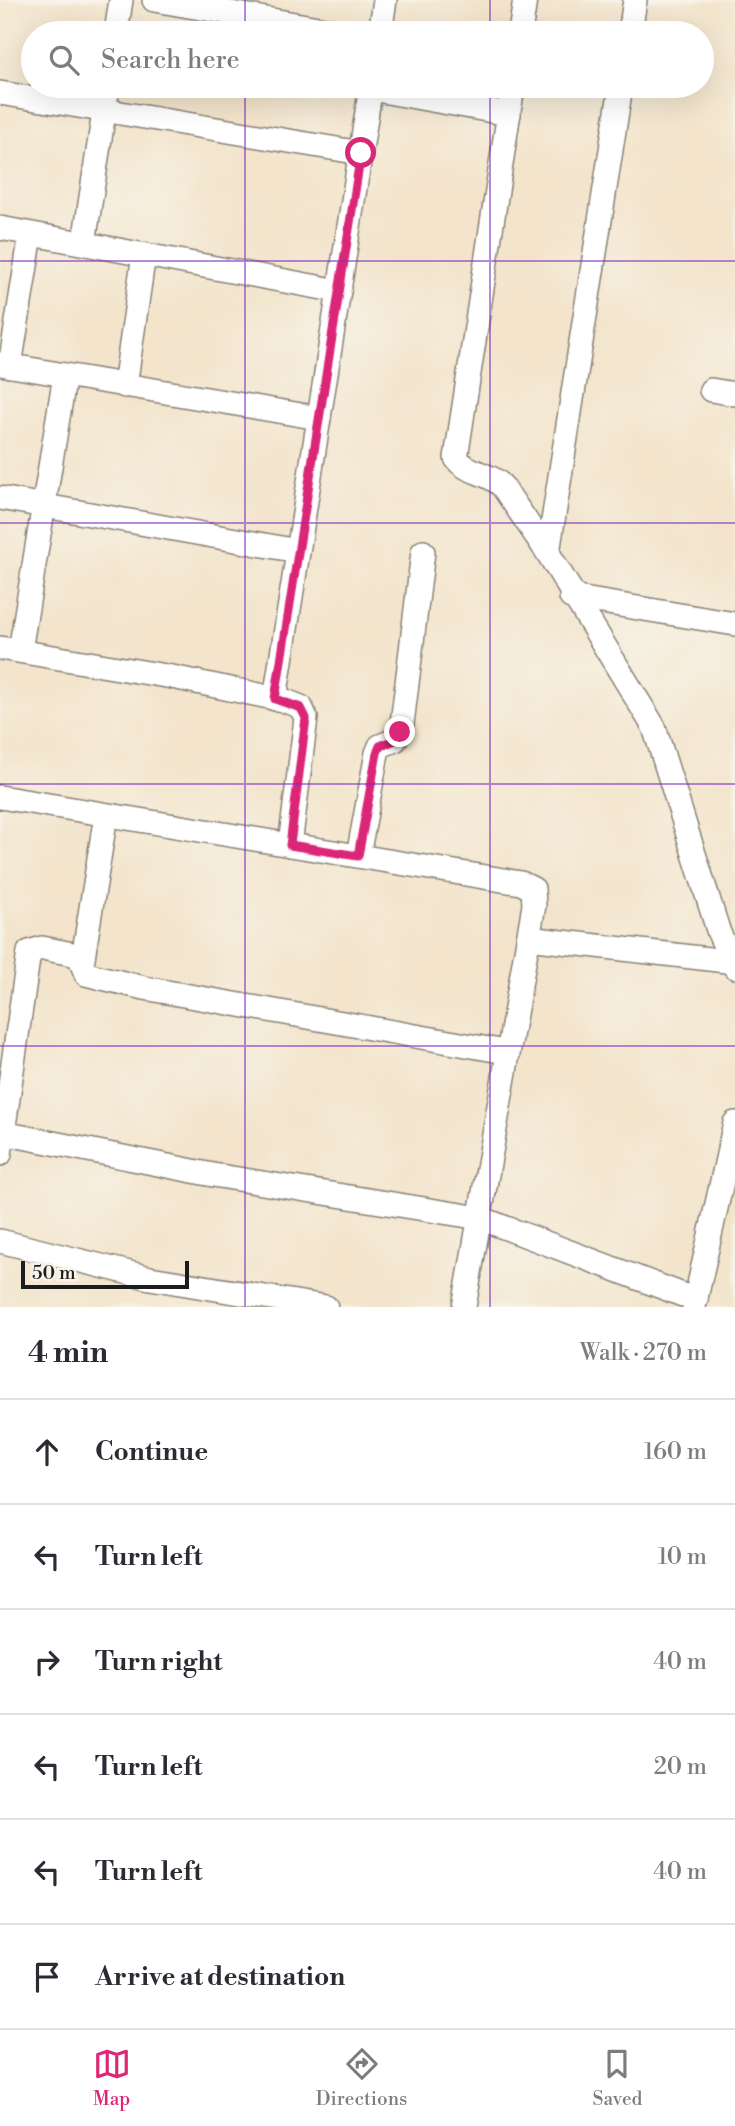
<!DOCTYPE html>
<html lang="en">
<head>
<meta charset="utf-8">
<style>
	:root { --surface:#fff; --page:#f7f7f7; --text:#2b2b33; --muted:#7c7c81; --line:#e1e1e2; --accent:#db2777 }
	body { margin:0; font-family:"Libre Bodoni",serif; background:var(--page); color:var(--text) }
	.scale { position:absolute; left:21px; bottom:18px; width:168px; box-sizing:border-box; padding-left:7px; border:4px solid #1c1c1c; border-top:0; font-size:19px; line-height:24px; white-space:nowrap; color:#1c1c1c; -webkit-text-stroke:5px #f7f3e8; paint-order:stroke }
	.stop { position:absolute; width:21px; height:21px; margin:-16px; border:5px solid #db2777; border-radius:50%; background:#fff }
	.stop.end { background:#db2777; border-color:#fff; box-shadow:0 2px 7px #0008 }
	.list { margin:0; padding:0; list-style:none }
	h2 { display:flex; justify-content:space-between; align-items:center; height:91px; margin:0; padding:0 28px; font-size:30px }
	h2 small { font-size:23px; font-weight:400; color:var(--muted) }
	.list li { display:grid; grid-template-columns:46px 1fr auto; gap:21px; align-items:center; box-sizing:border-box; height:105px; padding:0 28px; border-top:2px solid var(--line) }
	.list b { display:block; font-size:26px; white-space:nowrap }
	.list em { font-size:23px; font-style:normal; color:var(--muted) }
	.icon { flex:none; width:38px; height:38px; fill:none; stroke:currentColor; stroke-width:2; stroke-linecap:round; stroke-linejoin:round }
	.map { position:relative; flex:none; width:735px; height:1307px; overflow:hidden }
	.search { position:absolute; background:var(--surface); box-shadow:0 7px 28px #0002; left:21px; right:21px; top:21px; height:77px; display:flex; align-items:center; gap:18px; box-sizing:border-box; padding:0 24px; border-radius:38px; color:var(--muted); font-size:26px }
	.sheet { height:721px; background:var(--surface) }
	nav { display:flex; justify-content:space-around; align-items:center; box-sizing:border-box; height:98px; border-top:2px solid var(--line); background:var(--surface); font-size:19px; color:var(--muted) }
	nav a { display:grid; justify-items:center; gap:4px }
	nav .on { color:var(--accent) }
	.map>svg:first-child { display:block }
</style>
</head>
<body>
<div class="map">
<svg width="735" height="1307" viewBox="0 0 735 1307">
	<rect width="100%" height="100%" fill="#f7f3e8"/>
	<filter id="ink" filterUnits="userSpaceOnUse"><feTurbulence type="fractalNoise" baseFrequency=".0143" numOctaves="2"/><feDisplacementMap in="SourceGraphic" scale="14" xChannelSelector="R" yChannelSelector="G"/><feConvolveMatrix kernelMatrix="1 2 1 2 8 2 1 2 1" color-interpolation-filters="sRGB"/></filter>
	<filter id="wash" filterUnits="userSpaceOnUse"><feTurbulence type="fractalNoise" baseFrequency=".00686" numOctaves="4" result="noise"/><feDisplacementMap in="SourceGraphic" scale="28" xChannelSelector="R" yChannelSelector="G"/><feGaussianBlur stdDeviation="1.57" result="paint"/><feColorMatrix in="noise" values="0 0 0 0 0 0 0 0 0 0 0 0 0 0 0 0 0 1.4 0 .05"/><feComposite in="paint" operator="in"/></filter>
	<g filter="url(#wash)">
		<rect width="100%" height="100%" fill="#f3e4cb"/>
	</g>
	<g filter="url(#ink)">
		<g fill="none" stroke-linecap="round" stroke-linejoin="round">
			<!-- minor casing -->
			<g stroke="#888074" stroke-width="26">
				<g id="minor">
					<path d="M154,0L348,33"/>
					<path d="M116,33L121,0"/>
					<path d="M380,33L385,0"/>
					<path d="M520,33L525,0"/>
					<path d="M630,33L635,0"/>
					<path d="M513,86L456,458C465,473 490,472 503,487L548,553L654,727L719,933L735,967"/>
					<path d="M371,89L509,114"/>
					<path d="M0,93L361,153"/>
					<path d="M0,228L339,291"/>
					<path d="M84,243L108,86"/>
					<path d="M0,364L319,418"/>
					<path d="M10,366L31,234"/>
					<path d="M125,386L144,254"/>
					<path d="M711,390L735,394"/>
					<path d="M0,498L298,551"/>
					<path d="M548,553L621,86"/>
					<path d="M571,597L735,624"/>
					<path d="M0,648L172,677L283,700L301,707L306,718L290,845"/>
					<path d="M20,651L65,375"/>
					<path d="M275,699L371,86"/>
					<path d="M0,797L521,883L533,889L534,905L464,1307"/>
					<path d="M106,815L82,964L86,974L144,988L506,1052"/>
					<path d="M358,856L377,753L380,746L395,740L402,724L423,552"/>
					<path d="M528,938L735,962"/>
					<path d="M3,1133L213,1175L480,1218L696,1300"/>
					<path d="M0,1154L29,952L42,948L83,956"/>
					<path d="M0,1241L150,1278L326,1307"/>
					<path d="M694,1307L735,1123"/>
				</g>
			</g>
			<!-- minor -->
			<use href="#minor" stroke="#fff" stroke-width="23"/>
		</g>
	</g>
	<g fill="none" stroke-linecap="round" stroke-linejoin="round" filter="url(#ink)">
		<!-- route -->
		<path stroke="#db2777" stroke-width="9" d="M361,153L275,699L301,708L306,718L290,845L358,856L377,753L380,746L395,740L400,732"/>
	</g>
	<!-- grid -->
	<path fill="none" stroke="#7b2cbf" stroke-width="2" stroke-opacity="0.55" d="M245,0V33M490,0V33M245,86V1307M490,86V1307M0,261H735M0,523H735M0,784H735M0,1046H735"/>
</svg>
<div class="scale">50 m</div>
<div class="stop" style="left:361px;top:153px"></div>
<div class="stop end" style="left:400px;top:732px"></div>
<div class="search"><svg class="icon" aria-label="search" viewBox="0 0 24 24"><circle cx="10" cy="10" r="6"/><path d="M15 15l6 6"/></svg>Search here</div>
</div>
<section class="sheet">
<h2>4 min<small>Walk · 270 m</small></h2>
<ul class="list">
<li><svg class="icon" aria-label="ahead" viewBox="0 0 24 24"><path d="M12 20V5M6 11l6-6 6 6"/></svg><div><b>Continue</b></div><em>160 m</em></li>
<li><svg class="icon" aria-label="left" viewBox="0 0 24 24"><path d="M17 20v-9H6M10 6l-5 5 5 5"/></svg><div><b>Turn left</b></div><em>10 m</em></li>
<li><svg class="icon" aria-label="right" viewBox="0 0 24 24"><path d="M7 20v-9h11M14 6l5 5-5 5"/></svg><div><b>Turn right</b></div><em>40 m</em></li>
<li><svg class="icon" aria-label="left" viewBox="0 0 24 24"><path d="M17 20v-9H6M10 6l-5 5 5 5"/></svg><div><b>Turn left</b></div><em>20 m</em></li>
<li><svg class="icon" aria-label="left" viewBox="0 0 24 24"><path d="M17 20v-9H6M10 6l-5 5 5 5"/></svg><div><b>Turn left</b></div><em>40 m</em></li>
<li><svg class="icon" aria-label="arrive" viewBox="0 0 24 24"><path d="M6 21V4h12l-3 4 3 4H6"/></svg><div><b>Arrive at destination</b></div></li>
</ul>
</section>
<nav>
<a class="on"><svg class="icon" aria-label="map" viewBox="0 0 24 24"><path d="M3 6l6-2 6 2 6-2v14l-6 2-6-2-6 2zM9 4v14M15 6v14"/></svg>Map</a>
<a><svg class="icon" aria-label="directions" viewBox="0 0 24 24"><path d="M12 3l9 9-9 9-9-9zM9 14v-3h6M13 9l2 2-2 2"/></svg>Directions</a>
<a><svg class="icon" aria-label="saved" viewBox="0 0 24 24"><path d="M7 4h10v16l-5-4-5 4z"/></svg>Saved</a>
</nav>
</body>
</html>
